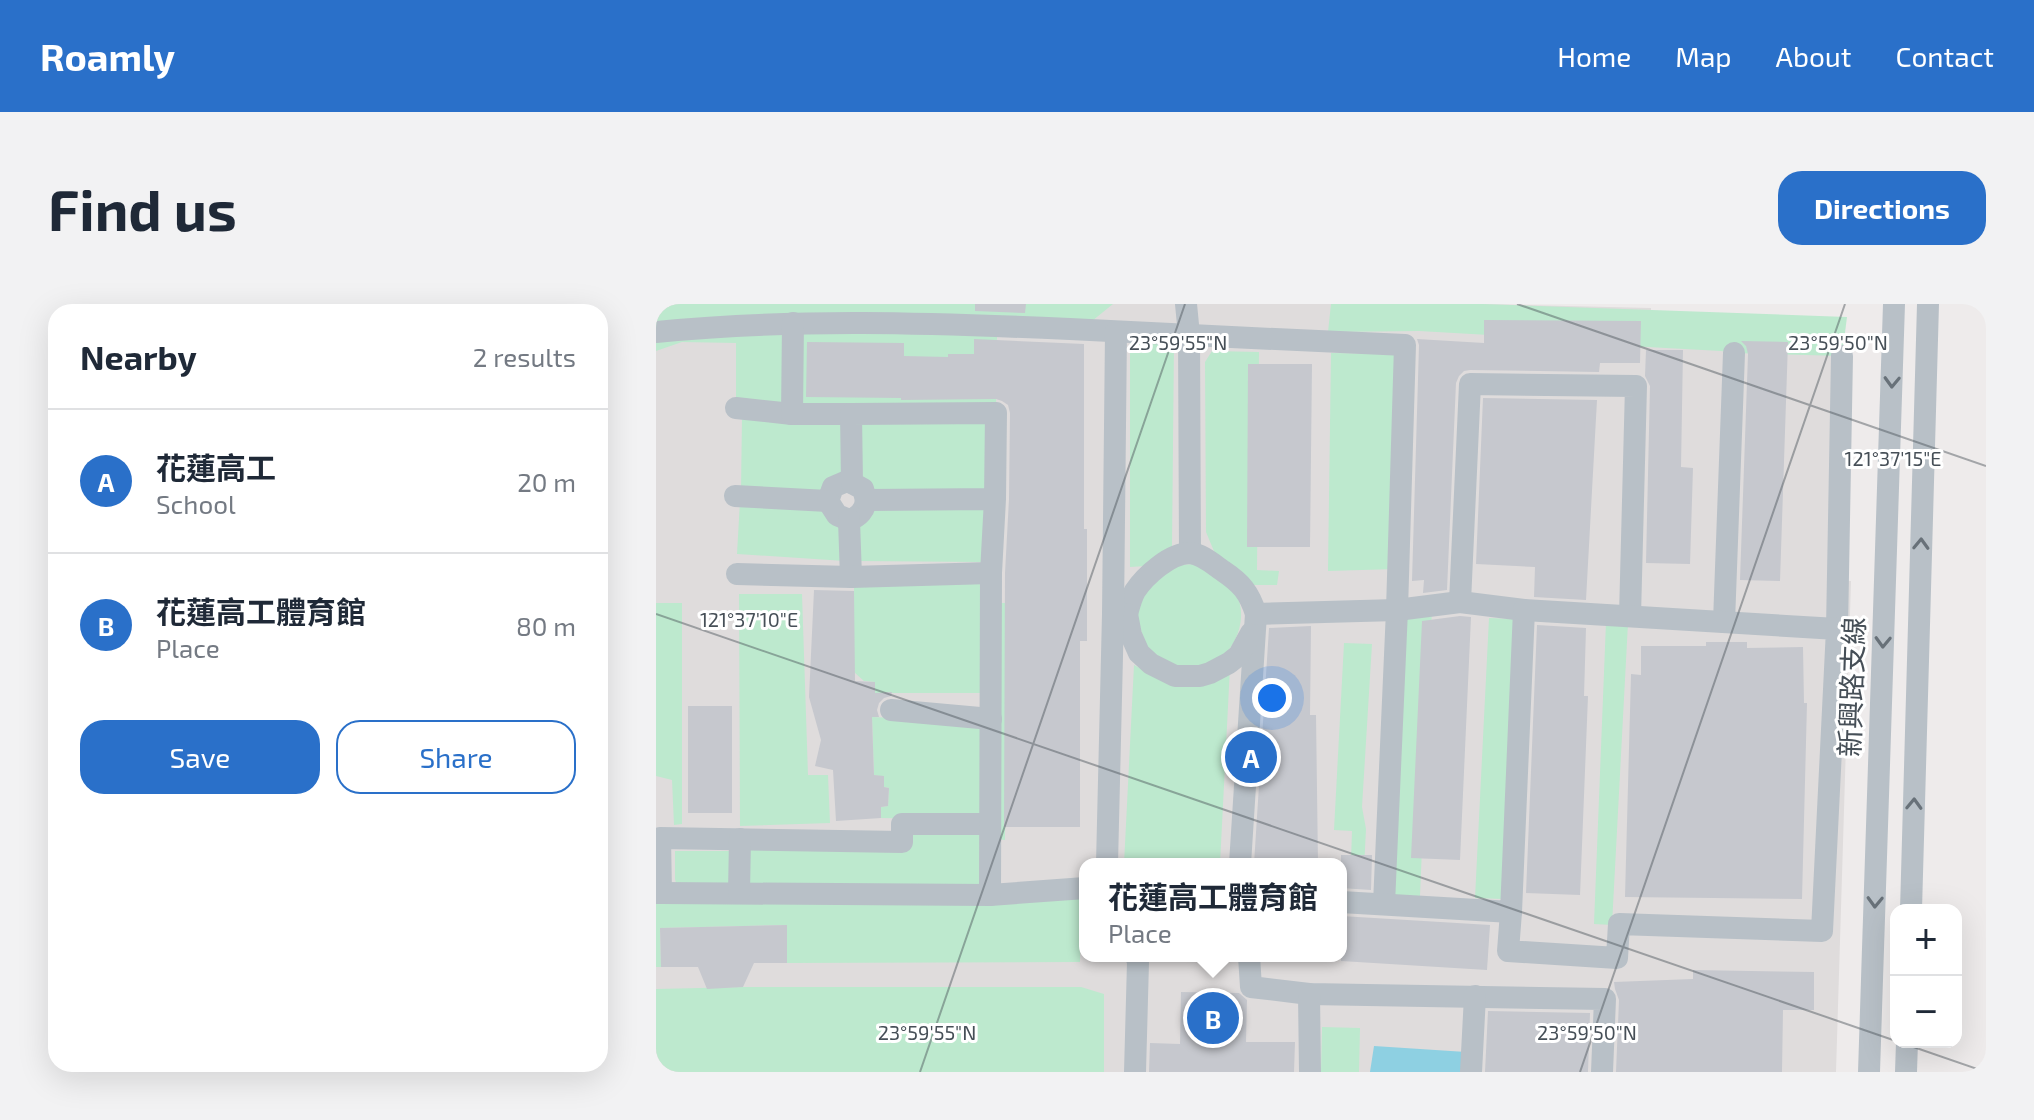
<!DOCTYPE html>
<html lang="en">
<head>
<meta charset="utf-8">
<style>
	:root { --surface:#fff; --page:#f2f2f3; --text:#1f2937; --muted:#747a83; --line:#e0e1e3; --accent:#2a70c9 }
	body { margin:0; font-family:"Exo 2","Noto Sans TC",sans-serif; background:var(--page); color:var(--text) }
	.controls { position:absolute; right:24px; bottom:24px; display:grid; overflow:hidden; border-radius:16px; box-shadow:0 8px 32px #0002 }
	.controls button { width:72px; height:72px; display:grid; place-items:center; padding:0; border:0; border-bottom:2px solid var(--line); background:var(--surface); color:var(--text); font:40px sans-serif }
	.you { position:absolute; left:616px; top:394px; width:28px; height:28px; margin:-20px; border:6px solid #fff; border-radius:50%; background:#1a73e8; box-shadow:0 0 0 12px #1a73e833 }
	.badge { display:grid; place-items:center; width:52px; height:52px; border-radius:50%; background:var(--accent); color:#fff; font-size:26px; font-weight:700 }
	.pin { position:absolute; translate:-50% -50%; border:4px solid #fff; box-shadow:0 2px 8px #0006 }
	.popup { position:absolute; left:423px; top:554px; width:268px; height:104px; box-sizing:border-box; display:grid; place-content:center; border-radius:16px; background:var(--surface); filter:drop-shadow(0 2px 6px #0005); font-size:26px; white-space:nowrap; color:var(--muted) }
	.popup b { font-size:30px; color:var(--text) }
	.popup::after { content:''; position:absolute; left:50%; top:100%; margin-left:-16px; border:16px solid transparent; border-top-color:var(--surface) }
	.list { margin:0; padding:0; list-style:none }
	h2 { display:flex; justify-content:space-between; align-items:center; height:104px; margin:0; padding:0 32px; font-size:34px }
	h2 small { font-size:26px; font-weight:400; color:var(--muted) }
	.list li { display:grid; grid-template-columns:52px 1fr auto; gap:24px; align-items:center; box-sizing:border-box; height:144px; padding:0 32px; border-top:2px solid var(--line) }
	.list b { display:block; font-size:30px; white-space:nowrap }
	.list p { margin:0; font-size:26px; white-space:nowrap; color:var(--muted) }
	.list em { font-size:26px; font-style:normal; color:var(--muted) }
	.actions { display:flex; gap:16px; padding:24px 32px }
	.actions a { flex:1; padding:18px 0; border:2px solid var(--accent); border-radius:24px; text-align:center; font-size:28px; color:var(--accent) }
	.actions .main { background:var(--accent); color:#fff }
	.map { position:relative; flex:none; width:1330px; height:768px; overflow:hidden; border-radius:24px }
	header { display:flex; align-items:center; gap:48px; box-sizing:border-box; height:112px; padding:0 40px; background:var(--accent); color:#fff }
	header strong { font-size:38px }
	nav { display:flex; gap:44px; margin-inline-start:auto; font-size:28px }
	.intro { display:flex; align-items:center; justify-content:space-between; box-sizing:border-box; height:192px; padding:0 48px }
	h1 { margin:0; font-size:56px }
	.button { padding:20px 36px; border-radius:24px; background:var(--accent); color:#fff; font-size:28px; font-weight:700 }
	main { display:flex; gap:48px; padding:0 48px }
	aside { flex:1; background:var(--surface); border-radius:24px; box-shadow:0 8px 32px #0002 }
	.map>svg:first-child { display:block }
</style>
</head>
<body>
<header>
<strong>Roamly</strong>
<nav><a>Home</a><a>Map</a><a>About</a><a>Contact</a></nav>
</header>
<div class="intro"><h1>Find us</h1><a class="button">Directions</a></div>
<main>
<aside>
<h2>Nearby<small>2 results</small></h2>
<ul class="list">
<li><span class="badge">A</span><div><b>花蓮高工</b><p>School</p></div><em>20 m</em></li>
<li><span class="badge">B</span><div><b>花蓮高工體育館</b><p>Place</p></div><em>80 m</em></li>
</ul>
<div class="actions"><a class="main">Save</a><a>Share</a></div>
</aside>
<div class="map">
<svg width="1330" height="768" viewBox="0 0 1330 768">
	<rect width="100%" height="100%" fill="#eeebeb"/>
	<!-- education -->
	<path fill="#dfdcdc" fill-rule="evenodd" d="M0,0H823L995,4V7L1182,20L1175,276L1195,277L1180,768H0ZM429,560H685V652H429Z"/>
	<!-- green -->
	<g fill="#bde9ce">
		<path d="M0,0H457L436,17L341,32L340,109L80,104V39L26,38L0,47Z"/>
		<path d="M675,0H827L1191,13L1186,52L1078,49L1065,47L843,35L833,31L763,27L672,28Z"/>
		<path d="M474,38H518L516,244L490,262L474,263Z"/>
		<path d="M556,47L603,48L601,266L623,267L621,281H598L560,252L550,228L549,58Z"/>
		<path d="M675,49L748,50L740,265L672,267Z"/>
		<path d="M86,112L189,116L190,173L170,191L85,186Z"/>
		<path d="M330,113V190L215,192L199,172V116Z"/>
		<path d="M84,197L168,202L188,220L189,257L81,250Z"/>
		<path d="M329,200L326,258L202,257L203,217L213,201Z"/>
		<path d="M539,260C549,267 574,280 580,290C593,313 580,348 556,360C546,364 530,363 519,364L490,343L480,309L494,277L522,261Z"/>
		<path d="M326,276L324,389H219V378L208,377L198,368V282Z"/>
		<path d="M83,290H146L152,471H172L174,519L84,522Z"/>
		<path d="M0,299H26V520L18,521L16,476L0,472Z"/>
		<path d="M342,299H350L349,536L339,535Z"/>
		<path d="M776,304L764,592L728,593L741,306Z"/>
		<path d="M833,314L859,315L846,595L819,594Z"/>
		<path d="M950,318L972,319L956,621L938,620Z"/>
		<path d="M688,339L716,340L706,503L710,525L707,585L694,584L696,527L678,526Z"/>
		<path d="M478,361L495,370L574,363L564,560H468Z"/>
		<path d="M216,413L327,418L325,516L225,514V503L232,502L233,484L228,483V473L218,471Z"/>
		<path d="M250,525H324L323,586L92,582V540L249,543Z"/>
		<path d="M19,547H75L74,585L20,579L19,575Z"/>
		<path d="M0,594L425,595L424,658L131,659L130,621L4,624L5,663H0Z"/>
		<path d="M87,683H425L448,690V768H0V685Z"/>
		<path d="M666,723L704,724L703,768H665Z"/>
	</g>
	<!-- water -->
	<path fill="#8ed0e2" d="M718,742L810,748L808,768H714Z"/>
	<!-- building -->
	<g fill="#c6c8ce">
		<path d="M319,0H370L369,9L319,7Z"/>
		<path d="M828,16L985,17L984,59H944L943,68L814,66L808,67L803,72L800,79L791,286L767,289L768,276L756,277L763,41L761,35L828,39Z"/>
		<path d="M318,35L428,40V225H431V337H424V523H348L349,269L353,195L354,109L352,101L346,97L340,95L245,96V94L150,93L151,38L248,39V52L292,53V50H318Z"/>
		<path d="M1085,37L1132,38L1124,277L1084,276L1092,50L1090,42Z"/>
		<path d="M990,46H1027L1025,163L1037,164L1034,260L990,259L994,82L989,72Z"/>
		<path d="M592,60H656L654,243H591Z"/>
		<path d="M827,94L941,96L930,296L878,293L879,263L820,260Z"/>
		<path d="M158,286L198,287L199,377L219,378V389L236,388L235,392L228,394L223,399L221,406L223,413H216L218,471L228,472V483L233,484L232,502L225,503V514L180,517L177,466L159,462L165,436L153,393Z"/>
		<path d="M804,312L815,313L804,556L755,554L766,317Z"/>
		<path d="M881,321L930,324L928,392H932L924,591L870,589Z"/>
		<path d="M655,322L654,411H660L662,560H598L613,324Z"/>
		<path d="M1050,338H1091V344L1147,343L1148,399H1151L1146,595L969,593L975,370L985,371V342H1050Z"/>
		<rect x="32" y="402" width="44" height="107"/>
		<path d="M685,551H716L715,586L685,584Z"/>
		<path d="M685,612L834,621L831,666L685,657Z"/>
		<path d="M131,621V659H98L87,683L51,685L42,663H5L4,624Z"/>
		<path d="M1037,666L1158,668V706H1127L1126,768H960L963,696L959,685L958,678L1037,675Z"/>
		<path d="M525,688L583,689L591,696L590,738H639L638,768H493L494,739L524,740Z"/>
		<path d="M832,707L934,709L932,768H829Z"/>
	</g>
	<g fill="none" stroke-linecap="round" stroke-linejoin="round">
		<!-- minor -->
		<g stroke="#b8c0c7" stroke-width="22">
			<path d="M530,0L533,31L534,249"/>
			<path d="M0,28C138,14 276,19 414,25C526,31 637,36 749,41L741,306L728,600"/>
			<path d="M80,104L136,110H195"/>
			<path d="M136,110L137,19"/>
			<path d="M79,192L172,197L177,183L191,177L196,179"/>
			<path d="M172,197L181,211L193,216C203,213 209,206 210,196"/>
			<path d="M193,216L195,273"/>
			<path d="M81,270L195,273L335,269"/>
			<path d="M804,298L814,80L980,82L974,312"/>
			<path d="M457,310H471C473,303 475,294 479,287C489,272 514,249 534,249C546,250 557,260 567,267C585,279 593,288 600,310L584,560"/>
			<path d="M471,310L475,331L483,349L495,360L519,372H544L554,369L573,359L583,351L595,329"/>
			<path d="M600,310L741,306L804,298L868,306L855,608L685,598"/>
			<path d="M1068,318L1078,49"/>
			<path d="M1181,325L1186,52"/>
			<path d="M235,406L335,415"/>
			<path d="M451,560L457,310L460,28"/>
			<path d="M0,589H5L4,534L246,538V520H333"/>
			<path d="M5,589L334,591L429,584"/>
			<path d="M83,589L84,535"/>
			<path d="M334,591L335,269L339,195L340,109L195,110L196,179L207,185L210,196L339,195"/>
			<path d="M1255,606L1272,0"/>
			<path d="M855,608L852,647L961,654L963,620L1166,627L1181,325L868,306"/>
			<path d="M593,652L595,683L653,690L949,695L946,768"/>
			<path d="M653,690L654,768"/>
			<path d="M479,768L482,658L480,652"/>
			<path d="M815,768L819,692"/>
			<path d="M1213,768L1238,0"/>
			<path d="M1250,768L1251,738"/>
		</g>
	</g>
	<!-- one-way arrows -->
	<defs><path id="oneway-chevron" d="M-2-3.5L2.5 0L-2 3.5" fill="none" stroke-width="1.6" stroke-linecap="round" stroke-linejoin="round" transform="scale(2)"/></defs>
	<g stroke="#687179">
		<use href="#oneway-chevron" transform="translate(1236 78) rotate(92)"/>
		<use href="#oneway-chevron" transform="translate(1265 240) rotate(-88)"/>
		<use href="#oneway-chevron" transform="translate(1227 338) rotate(92)"/>
		<use href="#oneway-chevron" transform="translate(1258 500) rotate(-88)"/>
		<use href="#oneway-chevron" transform="translate(1219 598) rotate(92)"/>
	</g>
	<!-- ticks -->
	<path fill="none" stroke="#464f57" stroke-width="2" stroke-opacity="0.45" d="M861,0L1330,162M0,310L1240,737M1243,738L1330,768M264,768L529,0M924,768L1189,0"/>
	<g text-anchor="middle" stroke-width="6" stroke-linejoin="round" paint-order="stroke">
		<!-- street labels -->
		<g font-size="28" fill="#464f57" stroke="#fff">
			<text transform="translate(1196 383) rotate(-88)" y="10">新興路支線</text>
		</g>
	</g>
	<g font-size="20" text-anchor="middle" fill="#464f57" stroke="#fff" stroke-width="6" stroke-linejoin="round" paint-order="stroke">
		<text x="522" y="46">23°59'55"N</text>
		<text x="1182" y="46">23°59'50"N</text>
		<text x="1237" y="162">121°37'15"E</text>
		<text x="93" y="323">121°37'10"E</text>
		<text x="271" y="736">23°59'55"N</text>
		<text x="931" y="736">23°59'50"N</text>
	</g>
</svg>
<div class="controls">
<button>+</button>
<button>−</button>
</div>
<div class="you"></div>
<div class="pin badge" style="left:595px;top:453px">A</div>
<div class="pin badge" style="left:557px;top:714px">B</div>
<div class="popup"><b>花蓮高工體育館</b>Place</div>
</div>
</main>
</body>
</html>
